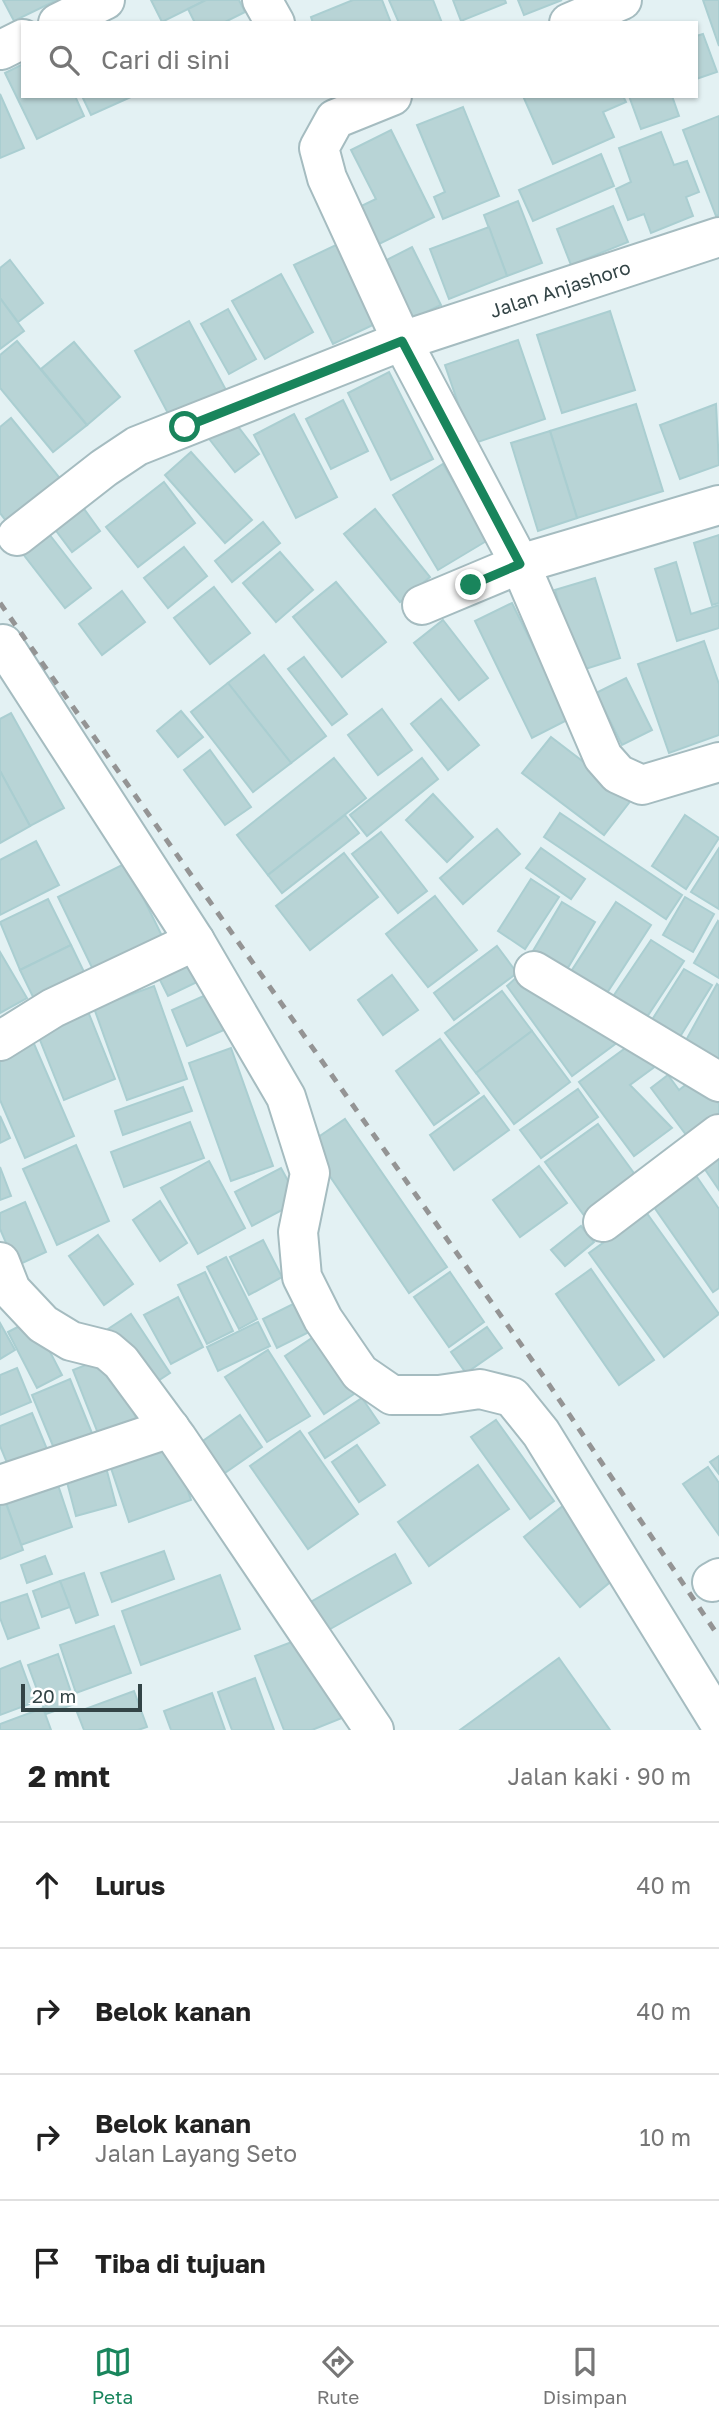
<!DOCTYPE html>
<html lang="id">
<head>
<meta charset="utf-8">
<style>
	:root { --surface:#fff; --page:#f2f2f2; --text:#222; --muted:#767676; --line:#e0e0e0; --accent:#19855c }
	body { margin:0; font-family:"Golos Text",sans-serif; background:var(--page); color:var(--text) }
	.scale { position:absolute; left:21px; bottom:18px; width:121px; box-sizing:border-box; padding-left:7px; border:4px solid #334446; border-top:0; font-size:19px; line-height:24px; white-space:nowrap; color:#334446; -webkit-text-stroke:5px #fff; paint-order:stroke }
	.stop { position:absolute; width:21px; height:21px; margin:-16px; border:5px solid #19855c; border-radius:50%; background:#fff }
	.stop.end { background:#19855c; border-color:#fff; box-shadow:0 2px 7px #0008 }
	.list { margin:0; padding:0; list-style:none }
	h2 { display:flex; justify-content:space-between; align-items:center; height:91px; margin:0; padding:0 28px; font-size:30px }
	h2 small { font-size:23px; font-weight:400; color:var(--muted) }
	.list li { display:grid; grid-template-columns:46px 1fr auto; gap:21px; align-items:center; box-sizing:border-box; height:126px; padding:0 28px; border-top:2px solid var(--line) }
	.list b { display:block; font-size:26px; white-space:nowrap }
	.list p { margin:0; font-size:23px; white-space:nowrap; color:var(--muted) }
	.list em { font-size:23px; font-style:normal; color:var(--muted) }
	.icon { flex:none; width:38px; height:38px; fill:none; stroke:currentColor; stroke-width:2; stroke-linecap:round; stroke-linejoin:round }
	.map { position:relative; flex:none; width:719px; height:1730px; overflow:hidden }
	.search { position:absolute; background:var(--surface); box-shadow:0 2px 5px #0004; left:21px; right:21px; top:21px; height:77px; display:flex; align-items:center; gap:18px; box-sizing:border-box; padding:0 24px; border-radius:0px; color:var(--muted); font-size:26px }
	.sheet { height:595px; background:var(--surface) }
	nav { display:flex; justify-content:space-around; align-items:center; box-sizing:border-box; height:98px; border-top:2px solid var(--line); background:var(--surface); font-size:19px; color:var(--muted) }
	nav a { display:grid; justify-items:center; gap:4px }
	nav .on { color:var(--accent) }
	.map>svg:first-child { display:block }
</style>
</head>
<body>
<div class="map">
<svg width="719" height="1730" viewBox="0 0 719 1730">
	<rect width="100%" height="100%" fill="#e3f1f3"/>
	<!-- building -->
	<g fill="#b8d4d6" stroke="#aaced1" stroke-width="2">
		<path d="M3,0H57L14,21Z"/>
		<path d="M151,0H206L162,22Z"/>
		<path d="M206,0H239L245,12L223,23H195L188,9Z"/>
		<path d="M353,0H382L391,23H313L311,17Z"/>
		<path d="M389,0H433L442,23H399Z"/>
		<path d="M453,0H505L506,3L461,21Z"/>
		<path d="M518,0H562L524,15Z"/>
		<path d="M703,0H719V46Z"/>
		<path d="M703,34L717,72L696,79V36Z"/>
		<path d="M23,64V96H75L84,116L37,139L5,73Z"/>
		<path d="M0,94L24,148L0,158Z"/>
		<path d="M82,96H133L91,115Z"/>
		<path d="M523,96H623L626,102L603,112L614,137L553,164Z"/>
		<path d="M629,96H672L679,116L641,129Z"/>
		<path d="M463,107L499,196L443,219L434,197L445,192L417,125Z"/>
		<path d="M719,116V215L716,216L683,130Z"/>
		<path d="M391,130L434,217L371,248L353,210L376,199L351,150Z"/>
		<path d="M661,132L674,165L687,161L699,192L686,197L693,216L651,233L644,214L628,220L616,189L631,182L619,148Z"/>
		<path d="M601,154L614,186L533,221L519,190Z"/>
		<path d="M518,201L542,263L507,276L484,215Z"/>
		<path d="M613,206L628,242L571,265L557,229Z"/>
		<path d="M489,227L507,276L449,299L430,249Z"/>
		<path d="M338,244L377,323L333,344L294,265Z"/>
		<path d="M412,247L441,305L403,323L375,266Z"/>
		<path d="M10,260L43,303L18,322L0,298V268Z"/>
		<path d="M281,274L313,332L265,359L232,301Z"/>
		<path d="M0,298L24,331L0,349Z"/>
		<path d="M228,309L256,359L229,374L201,324Z"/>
		<path d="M610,311L635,390L562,413L537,335Z"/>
		<path d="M189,321L226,390L171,419L135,351Z"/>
		<path d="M518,340L545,419L472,444L445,365Z"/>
		<path d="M17,341L87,425L53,452L0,388V355Z"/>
		<path d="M74,342L120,397L87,425L41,369Z"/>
		<path d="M389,372L433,459L391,480L348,393Z"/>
		<path d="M343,400L368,451L331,469L306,419Z"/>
		<path d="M636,404L663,491L577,518L550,431Z"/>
		<path d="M716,404L719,465L680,479L660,425Z"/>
		<path d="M227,412L259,454L235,472L203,431Z"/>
		<path d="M294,414L337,497L296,518L254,435Z"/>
		<path d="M11,418L67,487L13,530L0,513V427Z"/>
		<path d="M550,431L577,518L538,531L511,443Z"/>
		<path d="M191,452L252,520L225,543L165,475Z"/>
		<path d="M443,464L488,540L438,570L393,495Z"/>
		<path d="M164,482L195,523L138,567L106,527Z"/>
		<path d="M74,495L100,531L72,552L45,516Z"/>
		<path d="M375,509L430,577L400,602L344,534Z"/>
		<path d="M263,522L280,543L232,582L215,561Z"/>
		<path d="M42,525L91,588L65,608L16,545Z"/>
		<path d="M719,535V603L712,605L694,543Z"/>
		<path d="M184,547L207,576L168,608L144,578Z"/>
		<path d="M280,552L313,590L276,622L243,583Z"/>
		<path d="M676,562L691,614L719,605V628L677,641L655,569Z"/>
		<path d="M595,578L620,658L579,671L555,590Z"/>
		<path d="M336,582L386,642L342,677L293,617Z"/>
		<path d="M214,587L250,633L210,664L174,618Z"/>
		<path d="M122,591L145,622L102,655L79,624Z"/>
		<path d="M512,603L569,719L532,738L475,621Z"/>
		<path d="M443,620L488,678L459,700L414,643Z"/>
		<path d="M704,641L719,684V735L669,753L638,664Z"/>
		<path d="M264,655L326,736L291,763L228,683Z"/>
		<path d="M304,657L347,714L332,725L288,669Z"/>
		<path d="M626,678L652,730L622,745L596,693Z"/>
		<path d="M228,683L291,763L253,792L191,712Z"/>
		<path d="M441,699L479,745L448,770L411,724Z"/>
		<path d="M382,709L412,750L378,775L348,735Z"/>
		<path d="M181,711L203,737L178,757L157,731Z"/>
		<path d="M11,713L64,808L30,826L0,771V719Z"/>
		<path d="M551,737L632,799L604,835L522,773Z"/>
		<path d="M210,750L251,807L225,825L184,770Z"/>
		<path d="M334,758L366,798L268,875L237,835Z"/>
		<path d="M422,758L438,779L367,836L350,815Z"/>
		<path d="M0,771L30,826L0,843Z"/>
		<path d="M433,794L473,837L447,862L406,820Z"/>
		<path d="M560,813L682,895L666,919L544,837Z"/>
		<path d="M345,815L359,833L282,893L268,875Z"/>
		<path d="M685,815L719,838L686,889L652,866Z"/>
		<path d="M497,829L520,854L463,904L440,878Z"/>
		<path d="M381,832L427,891L398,913L352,854Z"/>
		<path d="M36,841L59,885L0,915V860Z"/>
		<path d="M541,848L585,879L571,899L526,868Z"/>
		<path d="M719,848V909L691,892Z"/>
		<path d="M344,853L378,897L310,950L276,906Z"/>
		<path d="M126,863L166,944L97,978L58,897Z"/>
		<path d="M531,879L559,897L525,949L498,931Z"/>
		<path d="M435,896L477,950L428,987L386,934Z"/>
		<path d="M685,897L714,914L693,952L663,935Z"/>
		<path d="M48,899L71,945L20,970L0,922Z"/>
		<path d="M562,902L595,922L566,971L533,951Z"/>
		<path d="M616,902L651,925L605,996L570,973Z"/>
		<path d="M718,921L719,922V978L694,963Z"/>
		<path d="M651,940L684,961L643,1023L610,1001Z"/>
		<path d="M71,945L86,976L35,1001L20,970Z"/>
		<path d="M497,946L517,973L454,1020L434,993Z"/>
		<path d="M0,952L27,998L0,1013Z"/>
		<path d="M185,956L197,982L168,996L155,970Z"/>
		<path d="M684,969L712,985L678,1040L650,1023Z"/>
		<path d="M392,975L418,1010L383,1035L358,1000Z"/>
		<path d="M518,976L622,1039L572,1076L507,986Z"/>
		<path d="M717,984L719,986V1061L685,1042Z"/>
		<path d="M154,986L187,1079L127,1100L94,1008Z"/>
		<path d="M502,991L532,1031L476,1073L445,1033Z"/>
		<path d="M208,994L224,1030L187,1046L172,1010Z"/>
		<path d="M85,1004L115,1079L64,1100L34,1025Z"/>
		<path d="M532,1031L570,1082L514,1124L476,1073Z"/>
		<path d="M31,1037L74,1136L25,1158L0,1100V1050Z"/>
		<path d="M440,1039L479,1093L434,1125L396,1071Z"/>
		<path d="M635,1041L660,1063L630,1085L672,1128L634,1156L579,1082Z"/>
		<path d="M231,1048L273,1166L231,1181L189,1063Z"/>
		<path d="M668,1075L679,1090L697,1076L719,1104V1124L693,1144L651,1088Z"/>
		<path d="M183,1087L192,1111L123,1135L115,1111Z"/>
		<path d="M578,1089L598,1117L541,1158L520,1130Z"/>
		<path d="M484,1096L509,1130L454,1170L430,1135Z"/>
		<path d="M0,1116L10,1138L0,1143Z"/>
		<path d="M345,1119L447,1267L409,1293L308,1144Z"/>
		<path d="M190,1122L204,1158L124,1187L111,1152Z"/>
		<path d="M598,1124L639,1180L586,1218L545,1162Z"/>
		<path d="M76,1145L109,1221L57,1245L23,1169Z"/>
		<path d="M719,1153V1190L702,1165Z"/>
		<path d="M209,1161L245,1228L198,1254L161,1188Z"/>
		<path d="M539,1166L567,1203L520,1237L493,1200Z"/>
		<path d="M0,1167L11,1196L0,1200Z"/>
		<path d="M690,1167L719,1209V1288L713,1292L647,1197Z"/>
		<path d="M281,1168L299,1201L252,1226L235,1192Z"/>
		<path d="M160,1201L187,1243L160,1261L133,1220Z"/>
		<path d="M25,1202L46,1252L16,1266L0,1229V1213Z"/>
		<path d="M646,1212L719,1314L664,1357L589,1253Z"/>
		<path d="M581,1226L594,1242L565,1266L551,1250Z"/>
		<path d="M98,1235L133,1284L104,1305L69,1256Z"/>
		<path d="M263,1240L282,1277L249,1295L230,1257Z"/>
		<path d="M226,1257L257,1319L239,1329L207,1267Z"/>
		<path d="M591,1269L654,1360L619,1385L556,1294Z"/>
		<path d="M205,1272L233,1331L207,1344L178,1285Z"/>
		<path d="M450,1272L484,1322L449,1347L414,1297Z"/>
		<path d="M178,1297L203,1347L171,1364L144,1315Z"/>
		<path d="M301,1300L315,1329L277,1348L263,1319Z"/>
		<path d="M131,1314L170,1373L147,1388L108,1329Z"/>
		<path d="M33,1319L62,1375L37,1388L8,1332Z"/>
		<path d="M258,1322L270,1346L218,1371L207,1347Z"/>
		<path d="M0,1323L15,1350L0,1359Z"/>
		<path d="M487,1327L502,1348L466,1373L451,1352Z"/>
		<path d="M315,1336L354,1394L324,1414L285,1356Z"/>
		<path d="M268,1350L310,1416L267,1442L225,1377Z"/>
		<path d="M111,1355L141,1431L103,1446L73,1370Z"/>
		<path d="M17,1368L31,1402L0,1415V1375Z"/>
		<path d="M70,1379L98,1448L60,1463L32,1395Z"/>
		<path d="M362,1398L379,1423L325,1458L309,1433Z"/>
		<path d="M32,1413L49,1454L10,1470L0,1446V1426Z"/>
		<path d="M240,1415L262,1447L219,1477L197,1445Z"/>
		<path d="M496,1420L554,1501L530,1519L471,1437Z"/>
		<path d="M300,1431L358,1514L308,1549L250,1466Z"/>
		<path d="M169,1434L191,1500L129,1522L107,1456Z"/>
		<path d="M357,1445L385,1485L359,1502L332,1462Z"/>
		<path d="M719,1456V1474L710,1462Z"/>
		<path d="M104,1460L116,1505L76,1516L64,1471Z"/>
		<path d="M478,1465L509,1509L429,1566L398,1522Z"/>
		<path d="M708,1467L719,1483V1535L683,1484Z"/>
		<path d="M58,1485L72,1527L21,1545L6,1503Z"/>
		<path d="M0,1487L23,1550L0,1559Z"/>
		<path d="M564,1505L620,1574L580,1607L524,1537Z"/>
		<path d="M164,1551L174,1579L112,1602L101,1573Z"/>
		<path d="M395,1554L411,1583L325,1632L309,1603Z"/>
		<path d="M45,1556L52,1574L27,1583L21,1565Z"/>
		<path d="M84,1573L98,1615L76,1623L60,1581Z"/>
		<path d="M220,1575L240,1629L141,1665L122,1611Z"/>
		<path d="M60,1581L70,1607L42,1617L33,1591Z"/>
		<path d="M27,1594L39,1628L8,1639L0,1618V1603Z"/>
		<path d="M114,1626L131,1673L76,1693L60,1645Z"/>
		<path d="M310,1635L342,1718L312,1730H284L255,1656Z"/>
		<path d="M58,1654L75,1704L46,1714L28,1665Z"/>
		<path d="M559,1658L610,1730H460Z"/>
		<path d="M20,1661L35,1702L0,1715V1669Z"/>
		<path d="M255,1678L274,1730H232L218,1692Z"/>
		<path d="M134,1691L147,1727L138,1730H84L77,1712Z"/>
		<path d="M212,1693L225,1730H171L164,1711Z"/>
		<path d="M43,1708L51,1730H0V1724Z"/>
	</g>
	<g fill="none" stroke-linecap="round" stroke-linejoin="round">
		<!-- street casing -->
		<g stroke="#a5bcc0" stroke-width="42">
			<g id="street">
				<path d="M262,0L275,23"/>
				<path d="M58,23L105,0"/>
				<path d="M569,23L622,0"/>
				<path d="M1,50L23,39"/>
				<path d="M392,96L335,119L319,148L327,178L402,341L520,564L603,757L618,774L642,785L719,762"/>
				<path d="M17,536L104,468L137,446L402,341L719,237"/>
				<path d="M422,605L520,564L719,505"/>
				<path d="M3,644L195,941L286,1097L310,1173L298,1232L302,1277L323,1319L360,1373L392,1395H439L480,1389L512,1397L541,1433L719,1722"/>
				<path d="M534,971L719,1082"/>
				<path d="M0,1041L53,1008L195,941"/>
				<path d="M603,1222L719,1134"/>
				<path d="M0,1262L11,1290L43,1324L71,1341L107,1350L121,1362L177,1438L374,1730"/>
				<path d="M0,1485L170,1428"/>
				<path d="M712,1582L719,1578"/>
			</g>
		</g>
		<!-- street -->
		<use href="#street" stroke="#fff" stroke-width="38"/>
		<!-- rail -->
		<path stroke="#949494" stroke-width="5" stroke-dasharray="9 9" stroke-linecap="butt" d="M0,603L546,1380L719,1637"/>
	</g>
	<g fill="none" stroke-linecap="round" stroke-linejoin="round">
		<!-- route -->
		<path stroke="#19855c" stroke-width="9" d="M185,427L402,341L520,564L471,585"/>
	</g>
	<g text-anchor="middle" stroke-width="5" stroke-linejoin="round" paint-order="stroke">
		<!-- street labels -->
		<g font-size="19" fill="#334446" stroke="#fff">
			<text transform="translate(560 289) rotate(-18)" y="7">Jalan Anjashoro</text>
		</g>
	</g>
</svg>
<div class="scale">20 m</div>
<div class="stop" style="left:185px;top:427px"></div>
<div class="stop end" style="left:471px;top:585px"></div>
<div class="search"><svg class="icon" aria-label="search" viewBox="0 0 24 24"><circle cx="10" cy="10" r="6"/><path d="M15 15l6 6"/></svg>Cari di sini</div>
</div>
<section class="sheet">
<h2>2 mnt<small>Jalan kaki · 90 m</small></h2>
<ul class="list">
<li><svg class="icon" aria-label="ahead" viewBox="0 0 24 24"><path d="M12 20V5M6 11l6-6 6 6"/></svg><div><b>Lurus</b></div><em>40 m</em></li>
<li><svg class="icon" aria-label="right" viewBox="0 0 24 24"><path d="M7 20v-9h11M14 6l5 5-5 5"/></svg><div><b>Belok kanan</b></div><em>40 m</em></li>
<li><svg class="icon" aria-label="right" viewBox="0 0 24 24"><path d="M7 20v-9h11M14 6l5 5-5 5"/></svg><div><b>Belok kanan</b><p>Jalan Layang Seto</p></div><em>10 m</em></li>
<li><svg class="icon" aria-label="arrive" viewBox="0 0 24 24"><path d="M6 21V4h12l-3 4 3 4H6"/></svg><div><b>Tiba di tujuan</b></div></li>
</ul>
</section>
<nav>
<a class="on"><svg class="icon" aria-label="map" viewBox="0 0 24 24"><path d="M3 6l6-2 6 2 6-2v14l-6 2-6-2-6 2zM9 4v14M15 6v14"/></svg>Peta</a>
<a><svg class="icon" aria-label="directions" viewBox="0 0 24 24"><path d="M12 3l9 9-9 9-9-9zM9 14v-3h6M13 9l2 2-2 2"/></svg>Rute</a>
<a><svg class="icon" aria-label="saved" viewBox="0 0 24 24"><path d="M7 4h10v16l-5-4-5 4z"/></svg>Disimpan</a>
</nav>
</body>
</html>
